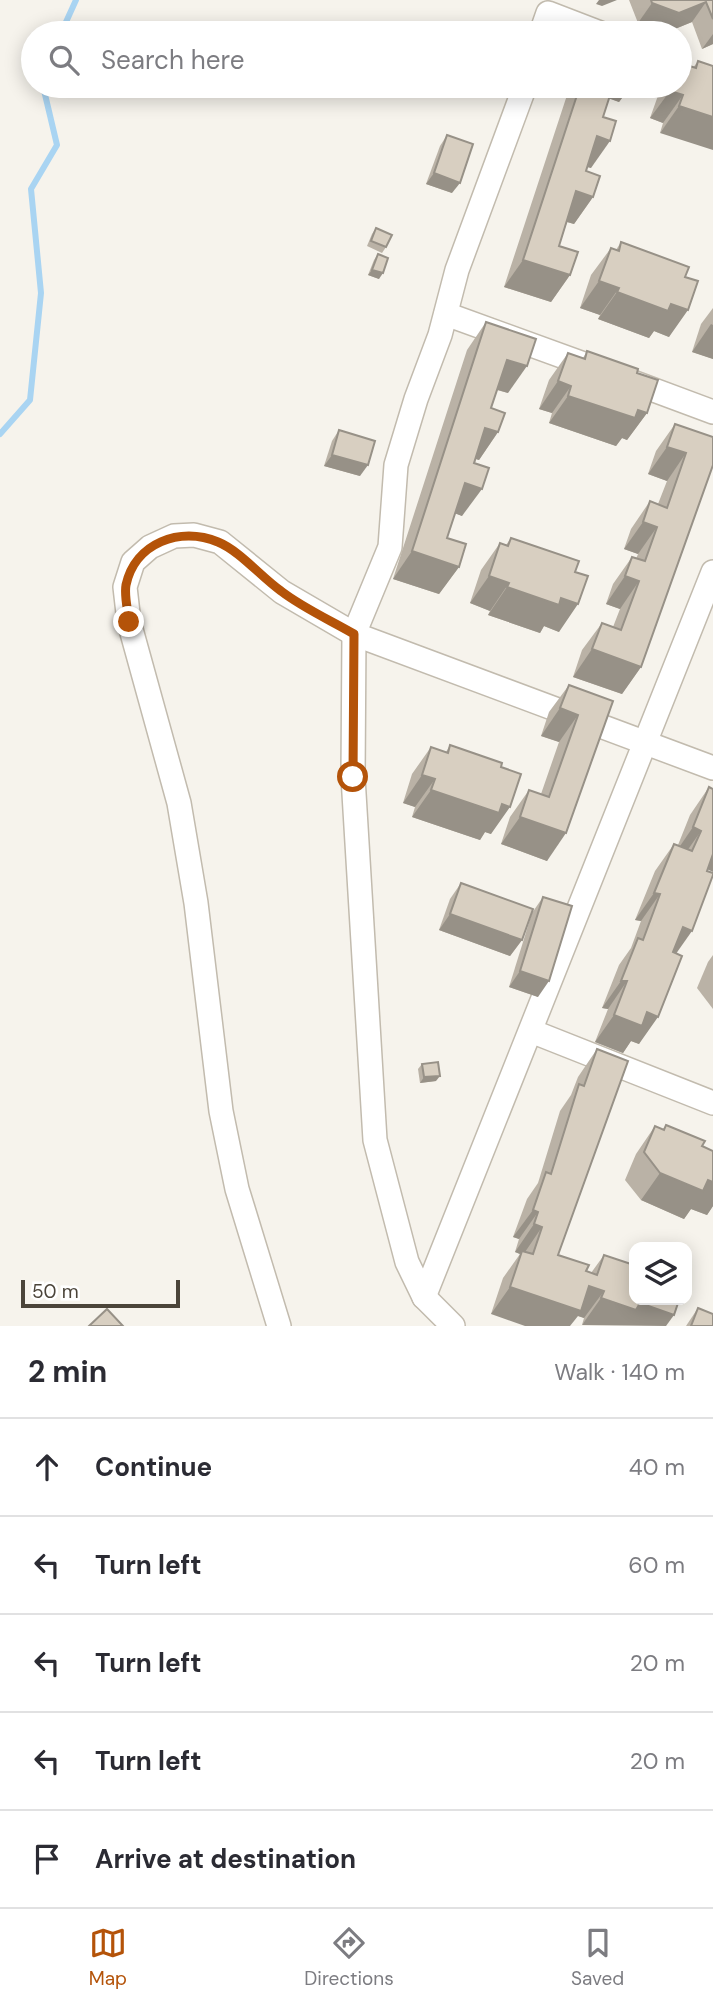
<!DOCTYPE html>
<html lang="en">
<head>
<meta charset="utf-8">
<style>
	:root { --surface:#fff; --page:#f7f7f7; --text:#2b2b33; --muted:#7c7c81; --line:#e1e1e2; --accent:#b45309 }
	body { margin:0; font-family:"DM Sans",sans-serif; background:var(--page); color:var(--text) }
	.controls { position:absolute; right:21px; bottom:21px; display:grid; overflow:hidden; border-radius:14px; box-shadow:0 4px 18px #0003 }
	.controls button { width:63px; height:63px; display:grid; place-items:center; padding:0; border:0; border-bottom:2px solid var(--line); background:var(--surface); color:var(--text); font:35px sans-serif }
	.scale { position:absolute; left:21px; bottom:18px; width:159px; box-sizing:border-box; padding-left:7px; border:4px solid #4b4439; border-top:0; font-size:19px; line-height:24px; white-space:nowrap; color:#4b4439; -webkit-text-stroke:5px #fff; paint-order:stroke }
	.stop { position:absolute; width:21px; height:21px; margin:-16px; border:5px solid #b45309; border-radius:50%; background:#fff }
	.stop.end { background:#b45309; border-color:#fff; box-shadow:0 2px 7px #0008 }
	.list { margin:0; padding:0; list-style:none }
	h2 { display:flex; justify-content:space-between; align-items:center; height:91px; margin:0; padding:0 28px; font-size:30px }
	h2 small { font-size:23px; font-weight:400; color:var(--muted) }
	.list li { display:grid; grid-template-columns:46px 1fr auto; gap:21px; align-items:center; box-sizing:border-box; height:98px; padding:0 28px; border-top:2px solid var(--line) }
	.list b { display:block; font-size:26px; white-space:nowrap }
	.list em { font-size:23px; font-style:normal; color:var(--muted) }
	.icon { flex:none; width:38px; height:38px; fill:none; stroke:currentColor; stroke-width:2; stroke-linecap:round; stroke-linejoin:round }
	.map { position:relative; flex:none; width:713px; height:1326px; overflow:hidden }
	.search { position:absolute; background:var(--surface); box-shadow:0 4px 18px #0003; left:21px; right:21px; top:21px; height:77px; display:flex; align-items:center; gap:18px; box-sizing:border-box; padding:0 24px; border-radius:38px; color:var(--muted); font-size:26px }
	.sheet { height:581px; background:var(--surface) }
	nav { display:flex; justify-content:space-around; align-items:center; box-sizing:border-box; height:98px; border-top:2px solid var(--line); background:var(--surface); font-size:19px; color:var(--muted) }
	nav a { display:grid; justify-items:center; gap:4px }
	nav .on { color:var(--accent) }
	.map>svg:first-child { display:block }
</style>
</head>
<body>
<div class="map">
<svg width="713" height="1326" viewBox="0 0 713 1326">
	<rect width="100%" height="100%" fill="#f6f3ec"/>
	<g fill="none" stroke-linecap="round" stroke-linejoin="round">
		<!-- stream -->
		<g stroke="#a9d4f2" stroke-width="6">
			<path d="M61,33L76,0"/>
			<path d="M0,434L30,400L41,293L31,189L57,145L43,86"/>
		</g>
		<!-- minor casing -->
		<g stroke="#c2bbae" stroke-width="26">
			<g id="minor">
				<path d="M541,33L548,13L600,33"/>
				<path d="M446,314L592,367"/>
				<path d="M627,380L713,412"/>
				<path d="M531,1031L713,1103"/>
				<path d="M424,1297L713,572"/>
				<path d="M279,1326L237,1189L221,1111L196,903L179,803L129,622L125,587L133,562L150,547L174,536L194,535L220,542L282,592L354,634L713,768"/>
				<path d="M453,1326L424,1297L407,1262L375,1140L353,777L354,634L390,547L396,465L416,399L440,335L457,270L525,86"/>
			</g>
		</g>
		<!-- minor -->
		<use href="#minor" stroke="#fff" stroke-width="23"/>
	</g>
	<!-- wall -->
	<g fill="#bab2a6">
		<path d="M629,0H713V44L702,49L692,22L665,33L638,23Z"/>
		<path d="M698,61L713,66L660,133L663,123L650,118L660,90L663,86H680Z"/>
		<path d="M570,86H631L619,102L609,98L603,117L591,168L587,167L586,171L593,197L574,224L567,222L559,246L570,275L551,302L504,287Z"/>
		<path d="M447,135L452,193L426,184L440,146Z"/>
		<path d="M376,228L386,247L382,253L367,246L372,234Z"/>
		<path d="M621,242L685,277L669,337L654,331L649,338L598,319L600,315L580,308L591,275L611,248L616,250Z"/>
		<path d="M378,254L379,279L368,275L374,260Z"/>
		<path d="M713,308V359L692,352L701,324Z"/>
		<path d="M486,322L508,393L497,390L491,408L498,432L479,460L476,459L462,516L455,513L447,538L459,567L439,594L393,579L467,350Z"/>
		<path d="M587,351L637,373L647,413L627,440L622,438L616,446L549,423L552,413L539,409L549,380L568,353L583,358Z"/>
		<path d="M675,424L713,437L641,667L622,694L573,677L582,650L602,623L613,627L620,609L606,604L613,584L632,557L636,559L638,554L624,549L631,529L650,501L658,504L667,481L648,474L656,451Z"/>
		<path d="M339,430L360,476L324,466L332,441Z"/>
		<path d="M511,538L575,572L559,632L544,626L540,633L488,615L490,611L470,603L481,570L500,543L506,545Z"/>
		<path d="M569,685L613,701L547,861L501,844L510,817L529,790L541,794L559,742L541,736L549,712Z"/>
		<path d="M450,745L501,767L491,834L485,832L480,840L412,817L415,807L403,803L412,774L431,747L446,752Z"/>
		<path d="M709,787L707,869L676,954L639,1044L631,1041L623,1053L595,1042L608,1009L602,1008L619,965L631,948L641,921L635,920L655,871L674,844L678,845L690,815Z"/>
		<path d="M461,883L522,940L510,956L439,930L450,899Z"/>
		<path d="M543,897L538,997L509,987L532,913Z"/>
		<path d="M713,955V1009L697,988L708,962Z"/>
		<path d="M597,1049L558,1255L591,1273L604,1255L634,1265L582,1325L584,1318L578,1316L491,1314L503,1278L520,1254L515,1252L519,1239L513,1237L527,1199L538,1183L560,1111L571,1095L578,1077Z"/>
		<path d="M422,1064L436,1081L420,1083L418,1069Z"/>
		<path d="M666,1125L702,1146L713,1151V1206L707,1215L691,1209L684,1219L641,1200L625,1180L636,1154L655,1126L662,1130Z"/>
		<path d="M698,1308L713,1326H686Z"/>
	</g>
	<!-- shaded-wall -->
	<g fill="#979187">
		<path d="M599,0H617L602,6L596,4Z"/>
		<path d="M706,2L692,22L665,33L638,23L652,3Z"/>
		<path d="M713,34V44L702,49Z"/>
		<path d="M606,86H631L619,102L599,95Z"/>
		<path d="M670,91L683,95L663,123L650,118Z"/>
		<path d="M679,106L713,117V150L660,133Z"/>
		<path d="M597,136L610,141L591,168L578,164Z"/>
		<path d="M434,173L460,183L452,193L426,184Z"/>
		<path d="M576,191L593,197L574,224L557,219Z"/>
		<path d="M523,260L570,275L551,302L504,287Z"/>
		<path d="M372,270L383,273L379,279L368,275Z"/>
		<path d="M599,281L619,288L600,315L580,308Z"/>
		<path d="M617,292L671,304L688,310L669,337L654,331L649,338L598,319Z"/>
		<path d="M711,324L713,325V359L692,352Z"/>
		<path d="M507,360L527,366L508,393L488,387Z"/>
		<path d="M558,381L571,386L552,413L539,409Z"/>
		<path d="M568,396L638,410L647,413L627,440L622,438L616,446L549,423Z"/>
		<path d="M485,428L498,432L479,460L466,456Z"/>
		<path d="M667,447L686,453L667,481L648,474Z"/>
		<path d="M332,455L368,465L360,476L324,466Z"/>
		<path d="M465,483L482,489L462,516L446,510Z"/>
		<path d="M643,522L657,527L638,554L624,549Z"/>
		<path d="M412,551L459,567L439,594L393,579Z"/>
		<path d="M489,576L509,583L490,611L470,603Z"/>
		<path d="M625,576L639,581L620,609L606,604Z"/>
		<path d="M507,587L561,598L578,604L559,632L544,626L540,633L488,615Z"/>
		<path d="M592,649L641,667L622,694L573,677Z"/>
		<path d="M560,708L578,715L559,742L541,736Z"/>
		<path d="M422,775L435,779L415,807L403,803Z"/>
		<path d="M431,790L502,804L510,807L491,834L485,832L480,840L412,817Z"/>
		<path d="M520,817L566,833L547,861L501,844Z"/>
		<path d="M693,827L701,831L682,858L674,855Z"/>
		<path d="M713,853V872L707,869Z"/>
		<path d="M654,893L660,894L641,921L635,920Z"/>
		<path d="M450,914L522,940L510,956L439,930Z"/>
		<path d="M683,927L692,931L673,958L663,955Z"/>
		<path d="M520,971L549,981L538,997L509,987Z"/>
		<path d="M621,981H627L608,1009L602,1008Z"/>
		<path d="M647,1012L658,1017L639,1044L631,1041L623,1053L595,1042L614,1015Z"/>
		<path d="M440,1076L436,1081L420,1083L424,1077Z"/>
		<path d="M660,1173L708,1180L713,1182V1206L707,1215L691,1209L684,1219L641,1200Z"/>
		<path d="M533,1210L538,1212L519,1239L513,1237Z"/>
		<path d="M534,1224L542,1227L523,1255L522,1251L520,1254L515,1252Z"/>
		<path d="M589,1286L604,1291L584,1318L578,1316L570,1326H525L491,1314L510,1287Z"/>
		<path d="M601,1298L640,1303L674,1315L666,1326L582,1325Z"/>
	</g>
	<!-- building -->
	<g fill="#d8cfc1" stroke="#979187" stroke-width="2">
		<path d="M651,0H713V19L706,2L679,13L652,3Z"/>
		<path d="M698,61L713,66V117L679,106L683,95L670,91L671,86H680V63L696,68Z"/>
		<path d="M580,86H613L603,117L616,121L610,141L597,136L586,171L600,176L593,197L576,191L559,246L578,252L570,275L523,260Z"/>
		<path d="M447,135L473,144L460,183L434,173Z"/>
		<path d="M376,228L392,235L386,247L371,241Z"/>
		<path d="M621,242L689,267L685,277L698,281L688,310L671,304L668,311L617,292L619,288L599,281L611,248L619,251Z"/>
		<path d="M378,254L388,258L383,273L372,270Z"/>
		<path d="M486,322L536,339L527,366L507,360L491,408L505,413L498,432L485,428L474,463L489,468L482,489L465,483L447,538L466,544L459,567L412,551Z"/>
		<path d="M587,351L638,369L637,373L658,380L647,413L638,410L635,418L568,396L571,386L558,381L568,353L585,359Z"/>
		<path d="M675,424L713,437V465L641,667L592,649L602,623L621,630L639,581L625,576L632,557L645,561L657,527L643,522L650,501L667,508L686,453L667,447Z"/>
		<path d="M339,430L375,441L368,465L332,455Z"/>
		<path d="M511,538L579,561L575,572L588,576L578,604L561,598L559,605L507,587L509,583L489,576L500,543L508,546Z"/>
		<path d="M569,685L613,701L566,833L520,817L529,790L549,797L578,715L560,708Z"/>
		<path d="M450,745L502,763L501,767L521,774L510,807L502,804L499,813L431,790L435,779L422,775L431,747L448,753Z"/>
		<path d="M709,787L713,789V854L707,871L713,873V875L692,931L683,927L673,952L682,956L658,1017L647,1012L642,1026L614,1015L627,981H621L638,938L643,940L660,894L654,893L674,844L692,851L701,831L693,827Z"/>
		<path d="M461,883L533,909L522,940L450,914Z"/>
		<path d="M543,897L572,906L549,981L520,971Z"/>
		<path d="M597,1049L628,1061L558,1255L589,1265L586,1271L597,1275L604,1255L634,1265V1300H679L674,1315L640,1303L636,1310L601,1298L604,1291L589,1286L581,1311L510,1287L522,1251L533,1254L542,1227L534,1224L538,1212L533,1210L546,1172L551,1174L579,1084L584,1086Z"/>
		<path d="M438,1062L440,1076L424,1077L422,1064Z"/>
		<path d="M666,1125L705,1141L702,1146L713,1151V1182L708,1180L703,1191L660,1173L644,1152L655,1126L664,1130Z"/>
		<path d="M698,1308L713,1314V1326H691Z"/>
		<path d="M107,1309L123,1326H89Z"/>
	</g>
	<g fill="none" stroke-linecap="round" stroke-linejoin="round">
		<!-- route -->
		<path stroke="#b45309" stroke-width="9" d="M129,622C128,610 124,596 126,585C135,543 180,526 218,542C240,551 261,577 281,591C303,608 330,620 354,634L353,777"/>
	</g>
</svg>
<div class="controls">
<button><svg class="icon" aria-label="layers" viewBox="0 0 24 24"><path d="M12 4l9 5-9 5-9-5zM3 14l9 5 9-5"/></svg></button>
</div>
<div class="scale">50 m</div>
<div class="stop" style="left:353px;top:777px"></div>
<div class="stop end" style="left:129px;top:622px"></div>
<div class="search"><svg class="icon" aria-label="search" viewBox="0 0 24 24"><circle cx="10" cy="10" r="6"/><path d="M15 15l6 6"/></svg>Search here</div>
</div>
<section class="sheet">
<h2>2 min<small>Walk · 140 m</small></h2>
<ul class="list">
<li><svg class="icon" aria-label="ahead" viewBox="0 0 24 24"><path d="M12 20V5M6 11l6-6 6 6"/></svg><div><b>Continue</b></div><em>40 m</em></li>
<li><svg class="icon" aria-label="left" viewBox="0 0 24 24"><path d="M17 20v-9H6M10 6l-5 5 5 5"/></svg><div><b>Turn left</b></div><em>60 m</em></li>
<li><svg class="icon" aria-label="left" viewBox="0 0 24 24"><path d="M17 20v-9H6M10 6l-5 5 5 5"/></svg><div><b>Turn left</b></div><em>20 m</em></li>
<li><svg class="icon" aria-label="left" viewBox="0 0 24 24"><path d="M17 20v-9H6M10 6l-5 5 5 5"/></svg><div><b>Turn left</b></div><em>20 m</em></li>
<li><svg class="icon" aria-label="arrive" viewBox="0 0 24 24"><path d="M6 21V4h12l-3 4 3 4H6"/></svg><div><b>Arrive at destination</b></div></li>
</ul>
</section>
<nav>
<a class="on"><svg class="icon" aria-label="map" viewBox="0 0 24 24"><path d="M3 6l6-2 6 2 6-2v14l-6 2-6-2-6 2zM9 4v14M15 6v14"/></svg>Map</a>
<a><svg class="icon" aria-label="directions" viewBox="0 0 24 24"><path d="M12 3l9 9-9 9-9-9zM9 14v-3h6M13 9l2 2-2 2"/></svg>Directions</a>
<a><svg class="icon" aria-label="saved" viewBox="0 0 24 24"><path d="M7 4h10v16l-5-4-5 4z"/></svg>Saved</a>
</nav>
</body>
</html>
